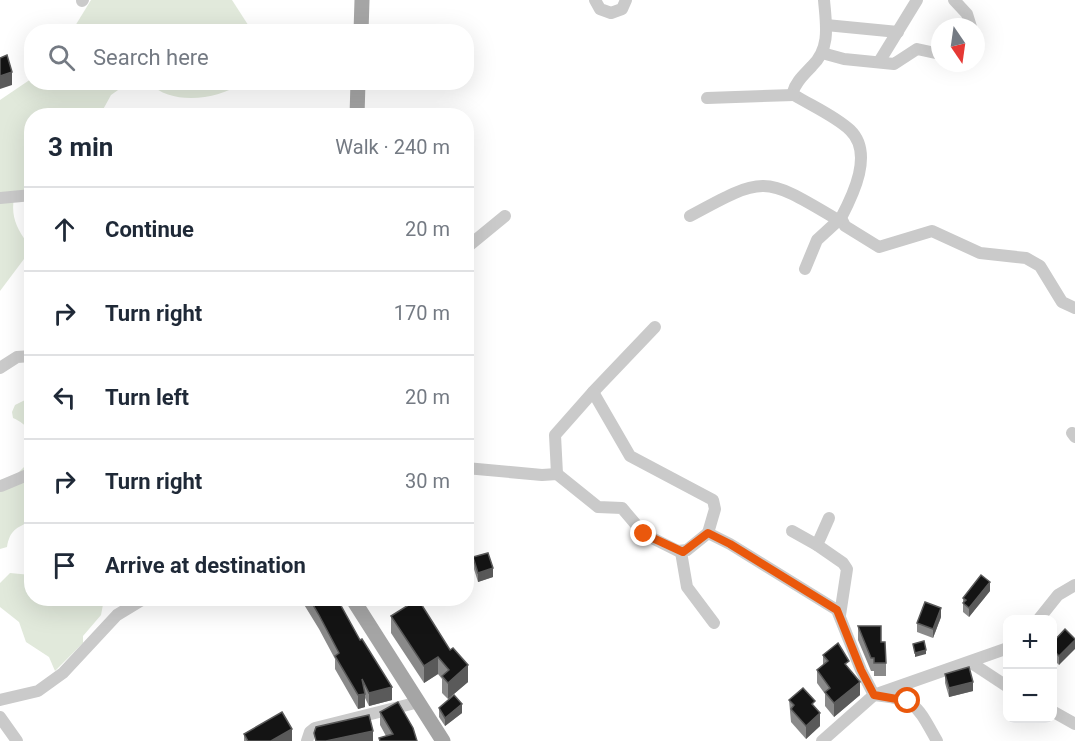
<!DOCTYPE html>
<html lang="en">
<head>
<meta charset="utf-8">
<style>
	:root { --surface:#fff; --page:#f2f2f3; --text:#1f2937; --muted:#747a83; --line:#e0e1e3 }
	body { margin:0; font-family:Roboto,sans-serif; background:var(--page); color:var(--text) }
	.controls { position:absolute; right:18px; bottom:18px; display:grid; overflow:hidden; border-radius:12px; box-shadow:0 6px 24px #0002 }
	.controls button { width:54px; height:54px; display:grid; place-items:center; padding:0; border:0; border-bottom:2px solid var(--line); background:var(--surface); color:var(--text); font:30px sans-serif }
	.compass { position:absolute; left:931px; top:18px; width:54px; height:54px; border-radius:50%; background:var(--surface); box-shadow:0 6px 24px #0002; rotate:167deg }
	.stop { position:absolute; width:18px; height:18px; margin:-14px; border:4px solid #ea580c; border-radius:50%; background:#fff }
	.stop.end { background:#ea580c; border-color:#fff; box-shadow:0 2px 6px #0008 }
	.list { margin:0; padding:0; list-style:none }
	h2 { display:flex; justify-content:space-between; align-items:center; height:78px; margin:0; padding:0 24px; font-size:26px }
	h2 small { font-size:20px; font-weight:400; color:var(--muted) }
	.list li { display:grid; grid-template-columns:39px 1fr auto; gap:18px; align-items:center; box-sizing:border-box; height:84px; padding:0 24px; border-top:2px solid var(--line) }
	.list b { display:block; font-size:22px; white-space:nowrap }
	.list em { font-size:20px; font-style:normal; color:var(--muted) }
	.icon { flex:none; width:33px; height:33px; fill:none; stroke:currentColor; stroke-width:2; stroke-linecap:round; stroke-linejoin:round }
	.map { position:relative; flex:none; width:1075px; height:741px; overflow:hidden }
	.search { position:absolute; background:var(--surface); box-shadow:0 6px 24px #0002; left:24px; top:24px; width:450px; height:66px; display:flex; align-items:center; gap:15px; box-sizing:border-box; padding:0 21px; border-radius:24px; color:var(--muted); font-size:22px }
	.panel { position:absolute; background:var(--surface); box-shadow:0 6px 24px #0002; left:24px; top:108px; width:450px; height:498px; border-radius:24px }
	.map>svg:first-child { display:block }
</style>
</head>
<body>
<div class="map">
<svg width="1075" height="741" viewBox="0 0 1075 741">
	<rect width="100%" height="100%" fill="#fff"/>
	<!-- green -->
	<g fill="#e1e9db">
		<path d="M91,0H232L252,31H72Z"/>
		<path d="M31,79L32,82L128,83L111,95L100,115L32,116L31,188L14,198C11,215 16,228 27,242V255L0,291V100Z"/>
		<path d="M149,83H242C217,100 172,106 149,83Z"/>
		<path d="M27,399H31V448C30,432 29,425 13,418L12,412L15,405Z"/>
		<path d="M31,460V521C16,528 10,530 7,547L0,549V480L14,477Z"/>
		<path d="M10,573L31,575L32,598L104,599L101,615L83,636V643L55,671L49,657L26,642L19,622L0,607V583Z"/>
	</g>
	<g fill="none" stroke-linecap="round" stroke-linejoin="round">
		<!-- minor -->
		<g stroke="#cacaca" stroke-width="12">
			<path d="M595,0L600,9L611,13L622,9L626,0"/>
			<path d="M824,0C826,24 831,48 812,66C805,74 796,81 793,92L794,95C812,106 835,116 850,130C874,153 853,195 841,218L845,226L879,247L932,231L980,253L1026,258L1040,266L1062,302L1075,308"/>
			<path d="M954,0L967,14L971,27"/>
			<path d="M82,1L83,0"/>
			<path d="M826,25L898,32"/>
			<path d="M822,53L844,59L894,64L917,49L940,54"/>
			<path d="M879,62L917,0"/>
			<path d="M707,98L794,95"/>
			<path d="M0,198L32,195"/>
			<path d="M690,216C765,175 764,176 838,220"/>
			<path d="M466,248L505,216"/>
			<path d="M805,269L817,240L841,218"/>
			<path d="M0,368L17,357L32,356"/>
			<path d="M593,392L655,327"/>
			<path d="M1072,433L1075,437"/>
			<path d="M466,468L542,475L557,474L598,507L622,508L644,534L678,551L687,550L708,533L730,544L837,610L861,670L874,695C917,699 917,706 937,741"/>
			<path d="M557,474L555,435L593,392L630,456L713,500L715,509L708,533"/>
			<path d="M1,486L32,473"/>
			<path d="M829,518L817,545L843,563L847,569L840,615"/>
			<path d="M792,531L817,545"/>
			<path d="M681,552L687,587L714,623"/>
			<path d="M1038,620L1058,595L1075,585"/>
			<path d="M970,662L1008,687"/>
			<path d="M0,700L38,691L63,673L117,615L145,598"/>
			<path d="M1052,711L1075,724"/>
			<path d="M0,717L17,741"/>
			<path d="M307,741L310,732L315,728L419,702"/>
			<path d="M822,741L874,695L1008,648"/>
		</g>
		<!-- major -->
		<g stroke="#a5a5a5" stroke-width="15">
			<path d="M361,32L362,0"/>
			<path d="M357,116L358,82"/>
			<path d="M352,598L443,741"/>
		</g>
	</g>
	<!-- wall -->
	<g fill="#8a8a8a">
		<path d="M473,557L493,577L478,582L473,566Z"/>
		<path d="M990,591L969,617L963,612V598Z"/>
		<path d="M300,598H336L392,700L369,706L365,698V707L358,709L335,669V659L319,629Z"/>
		<path d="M410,598H428L420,604L468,682L448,699L442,693V679L438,674L424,683L391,633V616L412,603Z"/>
		<path d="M941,617L933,638L917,632V623Z"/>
		<path d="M858,626L881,642L886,663V676H874V671H871L858,640Z"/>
		<path d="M1075,639L1059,665L1053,659V642Z"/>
		<path d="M823,655L849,669L860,695L834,717L825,706V694L817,683V670L823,665Z"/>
		<path d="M945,674L973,691L949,697L945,683Z"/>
		<path d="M789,700L815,707L820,726L806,739L791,722Z"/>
		<path d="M439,708L462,713L445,726L439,717Z"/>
		<path d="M380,712L417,741H379V738L386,736L380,725Z"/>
		<path d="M244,734L292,741H244Z"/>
	</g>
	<!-- shaded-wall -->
	<g fill="#5a5a5a">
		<path d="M12,72V85L0,89V76Z"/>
		<path d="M493,568V577L478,582V573Z"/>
		<path d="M990,582V591L969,617V608Z"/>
		<path d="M415,598H428L415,607Z"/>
		<path d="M941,608V617L933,638V629Z"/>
		<path d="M1075,640V649L1059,665V656Z"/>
		<path d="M926,650V654L915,657V653Z"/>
		<path d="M438,657V674L424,683V666Z"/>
		<path d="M468,665V682L448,699V683Z"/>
		<path d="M860,682V695L834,717V703Z"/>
		<path d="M973,682V691L949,697V688Z"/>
		<path d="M392,687V700L369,706V693Z"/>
		<path d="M365,694V707L358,709V695Z"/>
		<path d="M462,704V713L445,726V718Z"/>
		<path d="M820,713V726L806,739V726Z"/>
		<path d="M292,729V741H271Z"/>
		<path d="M373,731V741H326Z"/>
	</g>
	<!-- building -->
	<g fill="#141414" stroke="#5a5a5a" stroke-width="1.5">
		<path d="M7,55L12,72L0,76V58Z"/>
		<path d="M488,553L493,568L478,573L473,557Z"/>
		<path d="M981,575L990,582L969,608L963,603L966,600L963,598Z"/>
		<path d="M309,598H336L340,604L360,640L362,639L392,687L369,693L362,679L365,694L358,695L335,656L339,653L319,615Z"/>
		<path d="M418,599L450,650L453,648L468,665L448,683L442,676L449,670L438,657L424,666L391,616Z"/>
		<path d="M925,602L941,608L933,629L917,623Z"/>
		<path d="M858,626H881V642H885L886,663H874V658H871L869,653Z"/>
		<path d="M1065,629L1075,639V640L1059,656L1053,650V642Z"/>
		<path d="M924,641L926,650L915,653L913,644Z"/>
		<path d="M838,643L849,661L845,664L860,682L834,703L825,692L830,688L817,670L828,661L823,655Z"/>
		<path d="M969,667L973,682L949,688L945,674Z"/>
		<path d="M803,688L815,701L812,704L820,713L806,726L791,709L794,705L789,700Z"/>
		<path d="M454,695L462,704L445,718L439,708Z"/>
		<path d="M398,702L413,728L417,741H380L379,738L393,734L380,712Z"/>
		<path d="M282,712L292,729L271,741H248L244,734Z"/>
		<path d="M369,715L373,731L326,741H316L314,733L316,727Z"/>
	</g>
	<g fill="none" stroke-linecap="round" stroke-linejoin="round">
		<!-- route -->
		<path stroke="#ea580c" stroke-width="8" d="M644,534L683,552L708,533L730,544L837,610L861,670L874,695L908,701"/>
	</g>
</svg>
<div class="controls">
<button>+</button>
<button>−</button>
</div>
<svg class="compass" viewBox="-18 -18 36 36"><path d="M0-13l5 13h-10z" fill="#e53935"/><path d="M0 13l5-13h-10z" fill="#747a83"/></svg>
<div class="stop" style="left:908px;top:701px"></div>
<div class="stop end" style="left:644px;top:534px"></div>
<div class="search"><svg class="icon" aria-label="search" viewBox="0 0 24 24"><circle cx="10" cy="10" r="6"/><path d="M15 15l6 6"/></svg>Search here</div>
<section class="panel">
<h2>3 min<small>Walk · 240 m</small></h2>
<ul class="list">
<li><svg class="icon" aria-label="ahead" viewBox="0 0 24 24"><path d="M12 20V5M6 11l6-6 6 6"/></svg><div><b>Continue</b></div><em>20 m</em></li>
<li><svg class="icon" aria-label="right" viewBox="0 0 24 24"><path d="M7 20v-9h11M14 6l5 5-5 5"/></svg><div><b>Turn right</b></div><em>170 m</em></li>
<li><svg class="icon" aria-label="left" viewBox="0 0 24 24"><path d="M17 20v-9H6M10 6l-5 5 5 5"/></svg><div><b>Turn left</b></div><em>20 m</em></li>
<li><svg class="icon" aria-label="right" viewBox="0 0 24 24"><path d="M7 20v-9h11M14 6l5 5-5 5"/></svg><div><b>Turn right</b></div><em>30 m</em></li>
<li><svg class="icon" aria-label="arrive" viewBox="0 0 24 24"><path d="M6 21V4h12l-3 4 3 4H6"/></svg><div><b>Arrive at destination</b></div></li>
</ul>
</section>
</div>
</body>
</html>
